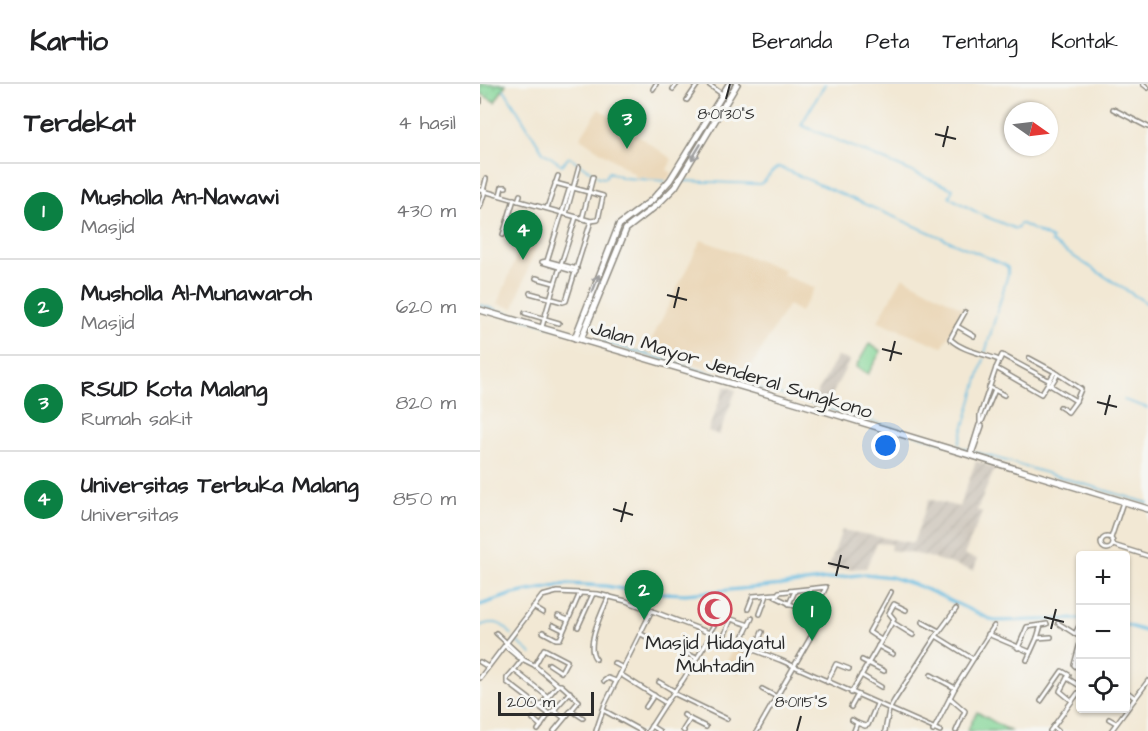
<!DOCTYPE html>
<html lang="id">
<head>
<meta charset="utf-8">
<style>
	:root { --surface:#fff; --page:#f6f6f6; --text:#202124; --muted:#757577; --line:#e0e0e0; --accent:#0b8043 }
	body { margin:0; font-family:"Architects Daughter",sans-serif; background:var(--page); color:var(--text) }
	.controls { position:absolute; right:18px; bottom:18px; display:grid; overflow:hidden; border-radius:6px; box-shadow:0 2px 4px #0004 }
	.controls button { width:54px; height:54px; display:grid; place-items:center; padding:0; border:0; border-bottom:2px solid var(--line); background:var(--surface); color:var(--text); font:30px sans-serif }
	.compass { position:absolute; left:524px; top:18px; width:54px; height:54px; border-radius:50%; background:var(--surface); box-shadow:0 2px 4px #0004; rotate:104deg }
	.scale { position:absolute; left:18px; bottom:15px; width:96px; box-sizing:border-box; padding-left:6px; border:3px solid #2b2b2b; border-top:0; font-size:16px; line-height:21px; white-space:nowrap; color:#2b2b2b; -webkit-text-stroke:4px #f6f6f2; paint-order:stroke }
	.you { position:absolute; left:406px; top:362px; width:21px; height:21px; margin:-15px; border:4px solid #fff; border-radius:50%; background:#1a73e8; box-shadow:0 0 0 9px #1a73e833 }
	.badge { display:grid; place-items:center; width:39px; height:39px; border-radius:50%; background:var(--accent); color:#fff; font-size:20px; font-weight:700 }
	.pin { position:absolute; translate:-50% -50px; filter:drop-shadow(0 2px 3px #0008) }
	.pin::after { content:''; position:absolute; top:32px; width:21px; height:18px; background:inherit; clip-path:polygon(0 0,100% 0,50% 100%) }
	.list { margin:0; padding:0; list-style:none }
	h2 { display:flex; justify-content:space-between; align-items:center; height:78px; margin:0; padding:0 24px; font-size:26px }
	h2 small { font-size:20px; font-weight:400; color:var(--muted) }
	.list li { display:grid; grid-template-columns:39px 1fr auto; gap:18px; align-items:center; box-sizing:border-box; height:96px; padding:0 24px; border-top:2px solid var(--line) }
	.list b { display:block; font-size:22px; white-space:nowrap }
	.list p { margin:0; font-size:20px; white-space:nowrap; color:var(--muted) }
	.list em { font-size:20px; font-style:normal; color:var(--muted) }
	.icon { flex:none; width:33px; height:33px; fill:none; stroke:currentColor; stroke-width:2; stroke-linecap:round; stroke-linejoin:round }
	.map { position:relative; flex:none; width:668px; height:647px; overflow:hidden }
	header { display:flex; align-items:center; gap:36px; box-sizing:border-box; height:84px; padding:0 30px; background:var(--surface); border-bottom:2px solid var(--line) }
	header strong { font-size:28px }
	nav { display:flex; gap:33px; margin-inline-start:auto; font-size:21px }
	main { display:flex }
	aside { flex:1; background:var(--surface) }
	.map>svg:first-child { display:block }
</style>
</head>
<body>
<header>
<strong>Kartio</strong>
<nav><a>Beranda</a><a>Peta</a><a>Tentang</a><a>Kontak</a></nav>
</header>
<main>
<aside>
<h2>Terdekat<small>4 hasil</small></h2>
<ul class="list">
<li><span class="badge">1</span><div><b>Musholla An-Nawawi</b><p>Masjid</p></div><em>430 m</em></li>
<li><span class="badge">2</span><div><b>Musholla Al-Munawaroh</b><p>Masjid</p></div><em>620 m</em></li>
<li><span class="badge">3</span><div><b>RSUD Kota Malang</b><p>Rumah sakit</p></div><em>820 m</em></li>
<li><span class="badge">4</span><div><b>Universitas Terbuka Malang</b><p>Universitas</p></div><em>850 m</em></li>
</ul>
</aside>
<div class="map">
<svg width="668" height="647" viewBox="0 0 668 647">
	<defs>
		<pattern id="industrial-furrows" width="10" height="10" patternUnits="userSpaceOnUse" patternTransform="scale(1.5)"><rect width="10" height="10" fill="#cbc3b8"/><path d="M-1 1l2-2M0 10L10 0M9 11l2-2" fill="none" stroke="#aea89e"/></pattern>
		<pattern id="grass-dots" width="8" height="8" patternUnits="userSpaceOnUse" patternTransform="scale(1.5)"><rect width="8" height="8" fill="#83d597"/><path d="M2 2h.1M6 6h.1" fill="none" stroke="#71b782" stroke-width="1.8" stroke-linecap="round"/></pattern>
	</defs>
	<rect width="100%" height="100%" fill="#f6f6f2"/>
	<filter id="ink" filterUnits="userSpaceOnUse"><feTurbulence type="fractalNoise" baseFrequency=".0167" numOctaves="2"/><feDisplacementMap in="SourceGraphic" scale="12" xChannelSelector="R" yChannelSelector="G"/><feConvolveMatrix kernelMatrix="1 2 1 2 8 2 1 2 1" color-interpolation-filters="sRGB"/></filter>
	<filter id="wash" filterUnits="userSpaceOnUse"><feTurbulence type="fractalNoise" baseFrequency=".008" numOctaves="4" result="noise"/><feDisplacementMap in="SourceGraphic" scale="24" xChannelSelector="R" yChannelSelector="G"/><feGaussianBlur stdDeviation="1.35" result="paint"/><feColorMatrix in="noise" values="0 0 0 0 0 0 0 0 0 0 0 0 0 0 0 0 0 1.4 0 .05"/><feComposite in="paint" operator="in"/></filter>
	<g filter="url(#wash)">
		<rect width="100%" height="100%" fill="#f2e8d4"/>
		<!-- built -->
		<g fill="#ebd8ba">
			<path d="M119,25L192,75L187,86L192,89L187,96L154,93L155,90L100,54Z"/>
			<path d="M43,156L57,160L34,224L18,220Z"/>
			<path d="M221,156L305,186L303,191L335,204L320,228L308,221L264,295L166,267Z"/>
			<path d="M423,193L484,225L462,263L398,237Z"/>
			<path d="M257,560L272,566L258,590L244,582Z"/>
		</g>
		<!-- industrial -->
		<g fill="url(#industrial-furrows)">
			<path d="M357,273L370,276L348,318L334,315Z"/>
			<path d="M245,302L256,306L239,351L228,347Z"/>
			<path d="M496,377L515,384L497,426L502,429L484,471L497,475L494,487L442,471L410,466L411,460L397,459L386,484L348,486L362,446L433,459L449,415L479,423Z"/>
		</g>
		<!-- grass -->
		<path fill="url(#grass-dots)" stroke="#578061" stroke-width="1.5" d="M0,0H26L15,18L0,9Z"/>
		<!-- pitch -->
		<g fill="#83d597" stroke="#578061" stroke-width="1.5">
			<path d="M389,260L401,267L388,290L376,283Z"/>
			<path d="M497,628L530,647H487Z"/>
		</g>
		<g fill="none" stroke-linecap="round" stroke-linejoin="round">
			<!-- stream -->
			<g stroke="#64bbe1" stroke-width="1.5">
				<path d="M345,0L321,41L473,105L469,113L502,131L536,145L540,140H542L572,155L571,158L668,220"/>
				<path d="M24,5L63,68L82,81L89,73L119,93L125,94L129,88L144,94L185,97"/>
				<path d="M200,100L204,97L280,100C288,96 291,85 299,83L525,181L528,184V190L505,269"/>
				<path d="M0,221L17,226"/>
				<path d="M20,227L31,230"/>
				<path d="M33,231L61,239"/>
				<path d="M64,240L78,244"/>
				<path d="M107,253L668,419"/>
				<path d="M644,316L668,324"/>
				<path d="M479,359L504,275"/>
				<path d="M0,542C13,536 22,538 31,550"/>
				<path d="M34,555L52,570"/>
			</g>
			<!-- canal -->
			<g stroke="#64bbe1" stroke-width="3">
				<path d="M0,521L33,510L88,500L126,502L159,508L205,510L303,501L385,490L411,493L439,502L514,537L600,535"/>
				<path d="M646,541L668,548"/>
			</g>
		</g>
	</g>
	<g filter="url(#ink)">
		<g fill="none" stroke-linecap="round" stroke-linejoin="round">
			<!-- street casing -->
			<g stroke="#8e8a80" stroke-width="6">
				<g id="street">
					<path d="M228,0L242,10"/>
					<path d="M663,0L668,4"/>
					<path d="M173,5L176,0"/>
					<path d="M193,5L197,0"/>
					<path d="M0,15V18"/>
					<path d="M207,16L218,0"/>
					<path d="M633,25L668,43"/>
					<path d="M92,104L89,106L67,177L62,178L96,188"/>
					<path d="M0,106L111,137L118,136L123,112L75,99"/>
					<path d="M3,107L6,95"/>
					<path d="M20,111L22,103H26"/>
					<path d="M38,117L40,111"/>
					<path d="M0,123L5,107"/>
					<path d="M67,124L78,92"/>
					<path d="M86,130L99,83"/>
					<path d="M102,135L113,93"/>
					<path d="M23,151L34,115"/>
					<path d="M67,177L97,185"/>
					<path d="M56,194L74,199"/>
					<path d="M50,209L83,218L86,217L111,137"/>
					<path d="M45,229L79,239"/>
					<path d="M477,242L485,228"/>
					<path d="M62,243C72,205 85,170 96,133"/>
					<path d="M494,252L477,242L470,255C484,268 503,269 519,276"/>
					<path d="M516,284L561,310L575,288L549,274"/>
					<path d="M568,300L596,317L601,305L575,288"/>
					<path d="M571,301L578,290"/>
					<path d="M509,303L524,311"/>
					<path d="M580,323L588,328L596,317"/>
					<path d="M502,337L515,306"/>
					<path d="M500,339V331L516,284L522,271L570,297"/>
					<path d="M490,370L499,341"/>
					<path d="M492,370L502,342"/>
					<circle cx="627" cy="459" r="6"/>
					<path d="M631,454L643,418"/>
					<path d="M633,461L668,472"/>
					<path d="M346,503L333,531L296,513L299,508Z"/>
					<path d="M309,520L315,507"/>
					<path d="M53,523L63,529"/>
					<path d="M268,525L273,512L296,510"/>
					<path d="M322,525L331,505"/>
					<path d="M280,530L287,511"/>
					<path d="M78,532L88,536"/>
					<path d="M412,538L433,551"/>
					<path d="M442,538L459,547"/>
					<path d="M578,539L600,553"/>
					<path d="M73,541L83,546"/>
					<path d="M98,543L113,510"/>
					<path d="M63,548L76,555H80L100,509"/>
					<path d="M16,549L42,573"/>
					<path d="M229,549L240,532L250,535"/>
					<path d="M161,550L176,558"/>
					<path d="M508,550L550,568"/>
					<path d="M595,550L599,542"/>
					<path d="M264,551L272,534"/>
					<path d="M456,552L493,575"/>
					<path d="M557,554L561,541L567,540"/>
					<path d="M243,555L251,535L269,541"/>
					<path d="M401,556L389,548L411,508"/>
					<path d="M600,559L594,581L600,586"/>
					<path d="M25,562L38,573L54,581L78,601L59,623"/>
					<path d="M398,562L413,570"/>
					<path d="M538,564L547,543L561,541"/>
					<path d="M275,566L282,548"/>
					<path d="M208,570L216,574"/>
					<path d="M43,575L34,586L68,613"/>
					<path d="M116,575C104,563 123,526 129,512"/>
					<path d="M382,576L404,587"/>
					<path d="M547,576L557,554L571,553"/>
					<path d="M0,578L8,583"/>
					<path d="M134,579L143,584"/>
					<path d="M55,581L64,565L87,577L81,588L69,580"/>
					<path d="M34,586L27,594V598L69,630L74,626L84,634"/>
					<path d="M140,590L186,619"/>
					<path d="M381,591L401,603"/>
					<path d="M451,591L475,604"/>
					<path d="M0,594L62,512L77,508L100,509L118,510L146,517L300,576L460,647"/>
					<path d="M587,594L580,607L592,617"/>
					<path d="M124,597L128,594L136,597"/>
					<path d="M179,598L194,607"/>
					<path d="M347,598L356,580L369,585"/>
					<path d="M282,605L297,613"/>
					<path d="M646,607L655,614"/>
					<path d="M193,609L247,635"/>
					<path d="M371,609L414,535L409,529L414,520L426,526"/>
					<path d="M470,614L485,627L476,647"/>
					<path d="M561,617L582,587L589,591L587,594L600,602"/>
					<path d="M166,623L174,611"/>
					<path d="M371,623L377,612"/>
					<path d="M616,625V624"/>
					<path d="M74,626L90,608"/>
					<path d="M91,626L103,634"/>
					<path d="M123,626L161,647"/>
					<path d="M204,631L210,635"/>
					<path d="M53,635L61,642"/>
					<path d="M629,635L636,639"/>
					<path d="M372,636L377,639"/>
					<path d="M171,642L179,647"/>
					<path d="M573,643L578,647"/>
					<path d="M58,646L69,630"/>
					<path d="M74,647L99,617L81,601H78"/>
					<path d="M116,647L125,620L172,526"/>
					<path d="M168,647L186,619L203,596L232,550"/>
					<path d="M204,647L203,646L210,635L226,643"/>
					<path d="M277,647L345,528"/>
					<path d="M374,647L377,639L385,642L388,641L397,620"/>
					<path d="M405,647L409,626L414,617L456,552L476,525"/>
					<path d="M453,647L475,604L514,542"/>
					<path d="M570,647L598,609H600"/>
					<path d="M631,647L668,597"/>
				</g>
			</g>
			<!-- primary casing -->
			<g stroke="#8e8a80" stroke-width="8">
				<g id="primary">
					<path d="M0,226L318,319L668,425"/>
					<path d="M95,254L139,141L172,116L190,96L249,0"/>
					<path d="M101,255L146,145L177,121L195,103L257,0"/>
				</g>
			</g>
			<!-- street -->
			<use href="#street" stroke="#fff" stroke-width="3"/>
			<!-- primary -->
			<use href="#primary" stroke="#fff" stroke-width="5"/>
		</g>
		<!-- one-way arrows -->
		<defs><path id="oneway-shaft" d="M-6 0H5M1.5-3L5.5 0L1.5 3" fill="none" stroke-width="1.6" stroke-linecap="round" stroke-linejoin="round" transform="scale(1.5)"/></defs>
		<g stroke="#a0a0a0">
			<use href="#oneway-shaft" transform="translate(216 68) rotate(121)"/>
			<use href="#oneway-shaft" transform="translate(116 199) rotate(-69)"/>
		</g>
	</g>
	<!-- ticks -->
	<path fill="none" stroke="#2b2b2b" stroke-width="2" d="M246,15L250,0M455,50L476,55M463,63L468,42M187,211L207,216M194,224L199,203M402,265L422,270M410,277L415,257M617,318L637,323M625,331L630,311M133,425L153,431M141,438L146,418M348,479L369,484M356,492L361,471M564,533L584,538M571,545L576,525M317,647L321,632"/>
	<!-- icons -->
	<defs>
		<g id="mosque-ring" transform="scale(1.725)"><circle r="9.5" fill="#f6f6f2" stroke="#d1495b" stroke-width="1.5"/><path d="M3.5-4.9A6 6 0 1 0 3.5 4.9A5 5 0 1 1 3.5-4.9Z" fill="#d1495b"/></g>
	</defs>
	<g fill-rule="evenodd">
		<use href="#mosque-ring" x="235" y="525"/>
	</g>
	<g text-anchor="middle" stroke-width="6" stroke-linejoin="round" paint-order="stroke">
		<!-- street labels -->
		<g font-size="20" fill="#2b2b2b" stroke="#f6f6f2">
			<text transform="translate(252 285) rotate(17)" y="7">Jalan Mayor Jenderal Sungkono</text>
		</g>
		<!-- poi labels -->
		<g font-size="20" fill="#2b2b2b" stroke="#f6f6f2">
			<text x="235" y="565">Masjid Hidayatul<tspan x="235" dy="23">Muhtadin</tspan></text>
		</g>
	</g>
	<g font-size="15" text-anchor="middle" fill="#2b2b2b" stroke="#f6f6f2" stroke-width="6" stroke-linejoin="round" paint-order="stroke">
		<text x="246" y="35">8°01'30"S</text>
		<text x="321" y="623">8°01'15"S</text>
	</g>
</svg>
<div class="controls">
<button>+</button>
<button>−</button>
<button><svg class="icon" aria-label="locate" viewBox="0 0 24 24"><circle cx="12" cy="12" r="6"/><path d="M12 2v4M12 18v4M2 12h4M18 12h4"/></svg></button>
</div>
<svg class="compass" viewBox="-18 -18 36 36"><path d="M0-13l5 13h-10z" fill="#e53935"/><path d="M0 13l5-13h-10z" fill="#757577"/></svg>
<div class="scale">200 m</div>
<div class="you"></div>
<div class="pin badge" style="left:332px;top:557px">1</div>
<div class="pin badge" style="left:164px;top:536px">2</div>
<div class="pin badge" style="left:147px;top:65px">3</div>
<div class="pin badge" style="left:43px;top:176px">4</div>
</div>
</main>
</body>
</html>
